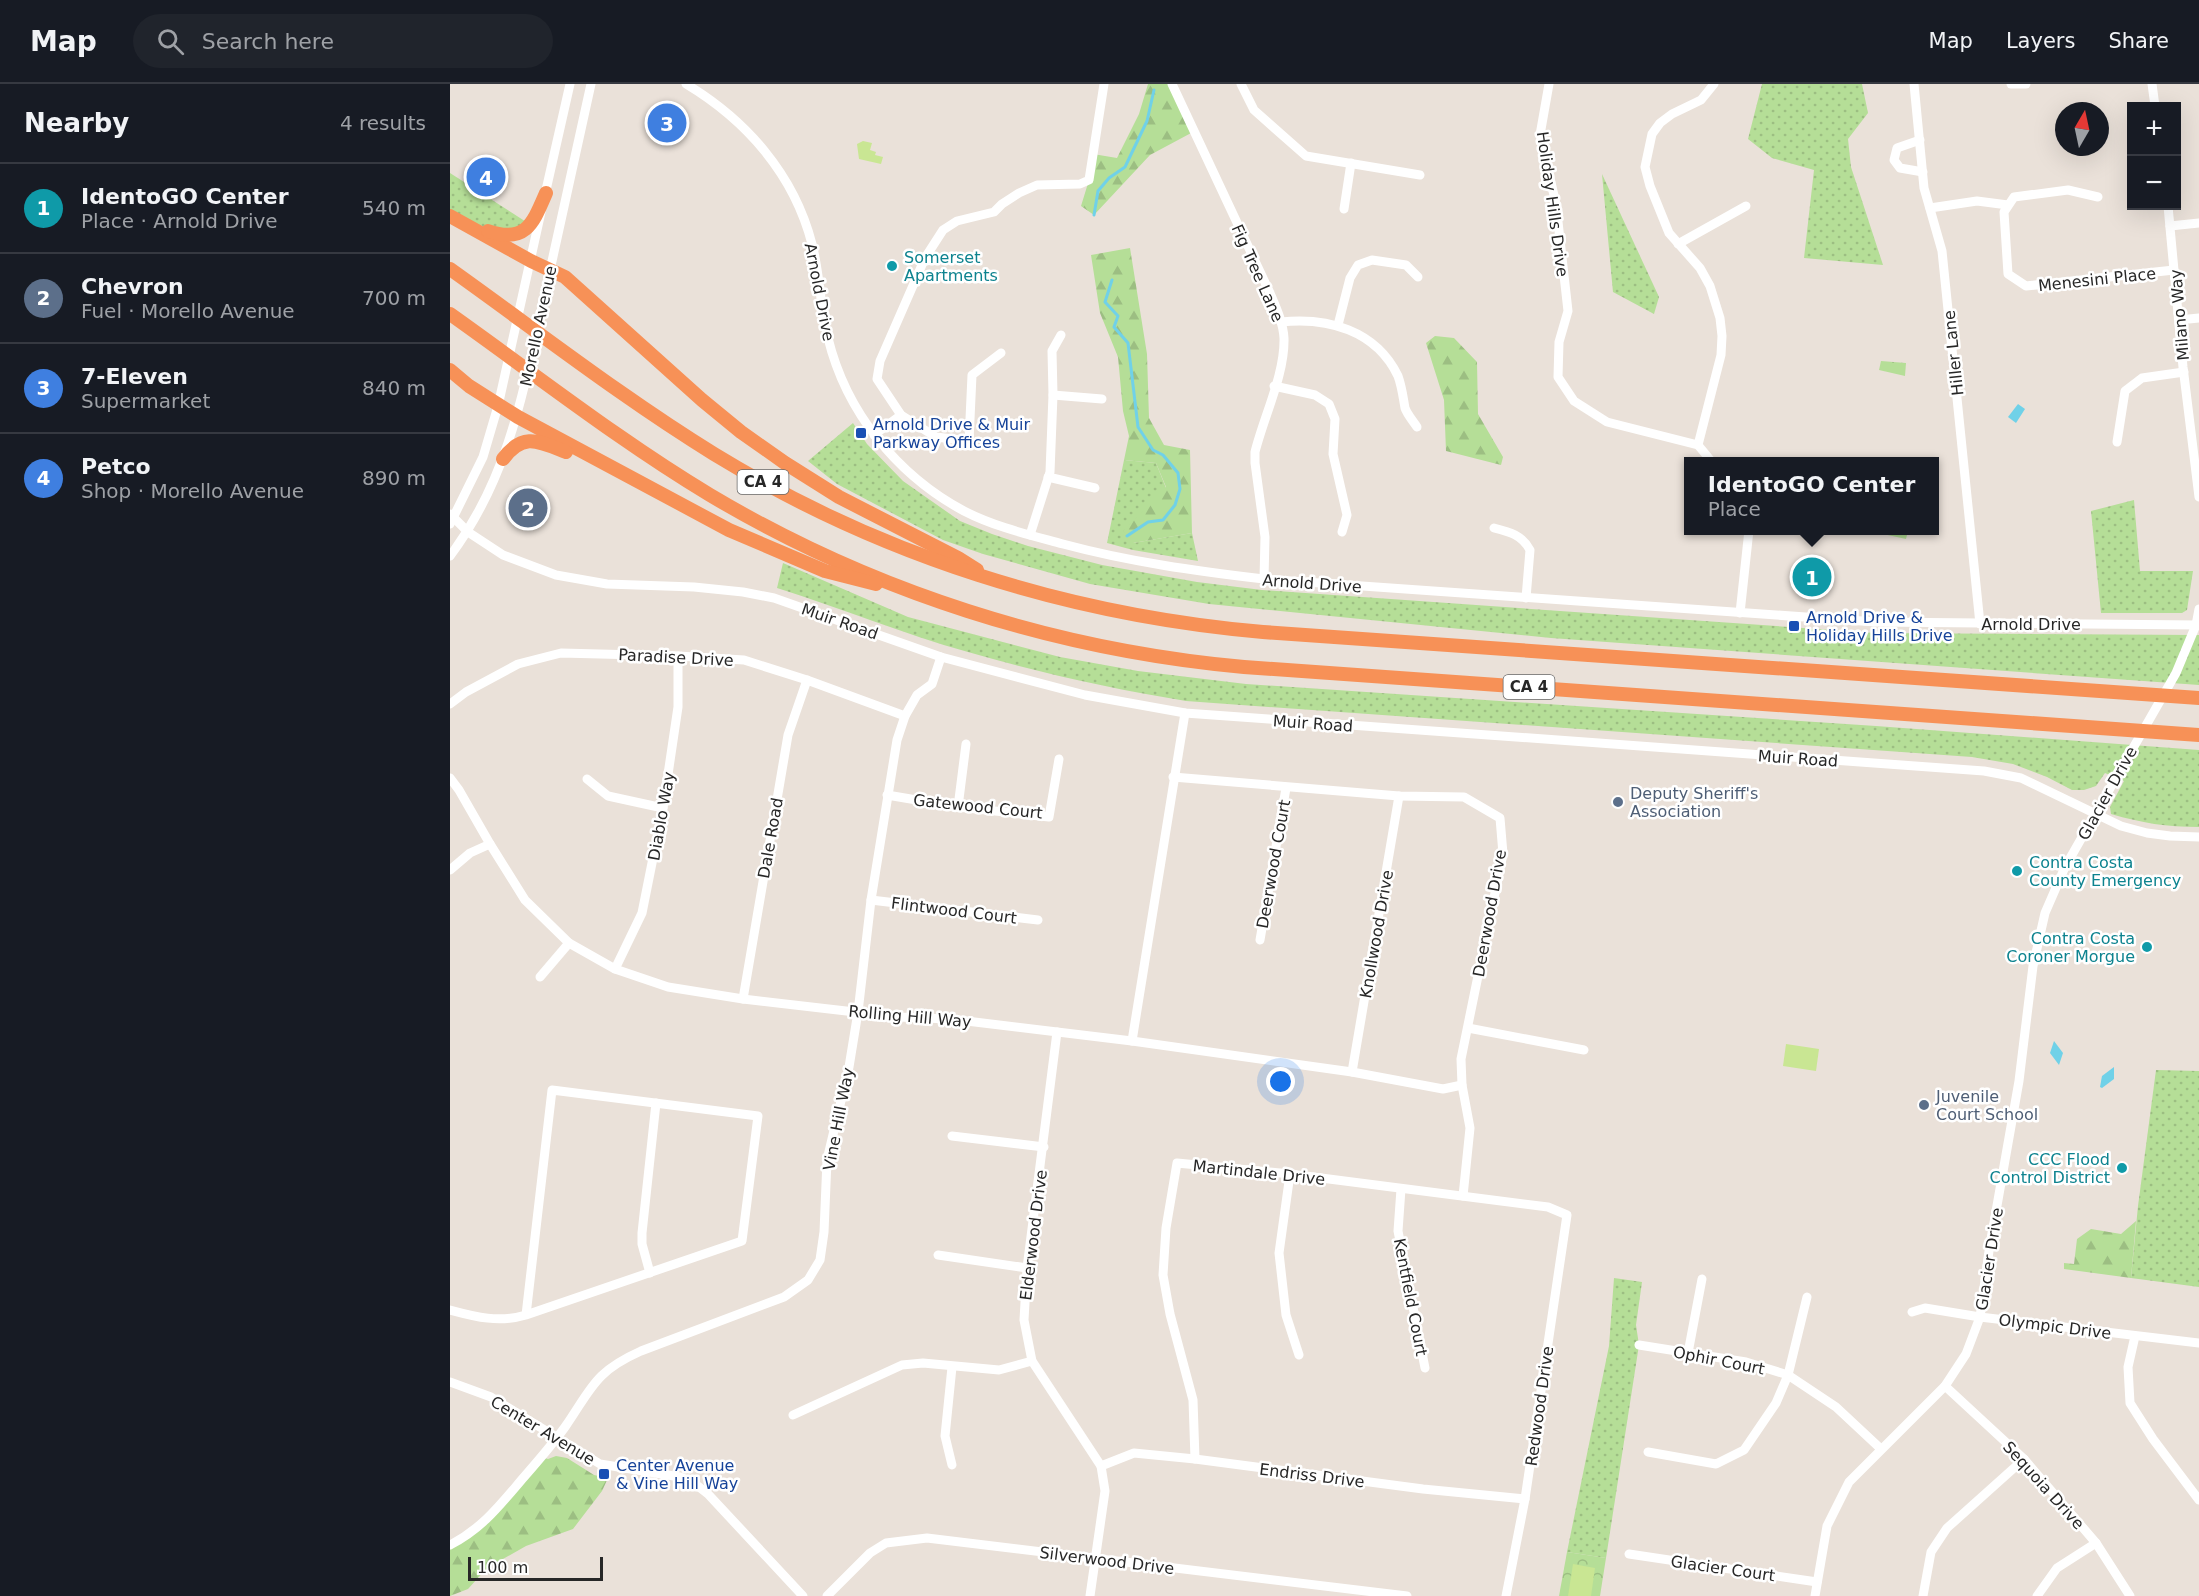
<!DOCTYPE html>
<html lang="en">
<head>
<meta charset="utf-8">
<style>
	:root { --surface:#171b24; --page:#20242c; --text:#f1f3f6; --muted:#9ea1a6; --line:#363941; --accent:#ea580c }
	body { margin:0; font-family:"DejaVu Sans",sans-serif; background:var(--page); color:var(--text) }
	.controls { position:absolute; right:18px; top:18px; display:grid; overflow:hidden; border-radius:0px; box-shadow:0 6px 24px #0002 }
	.controls button { width:54px; height:54px; display:grid; place-items:center; padding:0; border:0; border-bottom:2px solid var(--line); background:var(--surface); color:var(--text); font:30px sans-serif }
	.compass { position:absolute; left:1605px; top:18px; width:54px; height:54px; border-radius:50%; background:var(--surface); box-shadow:0 6px 24px #0002; rotate:9deg }
	.scale { position:absolute; left:18px; bottom:15px; width:135px; box-sizing:border-box; padding-left:6px; border:3px solid #272727; border-top:0; font-size:16px; line-height:21px; white-space:nowrap; color:#272727; -webkit-text-stroke:4px #fff; paint-order:stroke }
	.you { position:absolute; left:831px; top:998px; width:21px; height:21px; margin:-15px; border:4px solid #fff; border-radius:50%; background:#1a73e8; box-shadow:0 0 0 9px #1a73e833 }
	.badge { display:grid; place-items:center; width:39px; height:39px; border-radius:50%; background:var(--accent); color:#fff; font-size:20px; font-weight:700 }
	.pin { position:absolute; translate:-50% -50%; border:3px solid #fff; box-shadow:0 2px 6px #0006 }
	.popup { position:absolute; left:1234px; top:373px; width:255px; height:78px; box-sizing:border-box; display:grid; place-content:center; border-radius:0px; background:var(--surface); filter:drop-shadow(0 2px 4px #0005); font-size:20px; white-space:nowrap; color:var(--muted) }
	.popup b { font-size:22px; color:var(--text) }
	.popup::after { content:''; position:absolute; left:50%; top:100%; margin-left:-12px; border:12px solid transparent; border-top-color:var(--surface) }
	.list { margin:0; padding:0; list-style:none }
	h2 { display:flex; justify-content:space-between; align-items:center; height:78px; margin:0; padding:0 24px; font-size:26px }
	h2 small { font-size:20px; font-weight:400; color:var(--muted) }
	.list li { display:grid; grid-template-columns:39px 1fr auto; gap:18px; align-items:center; box-sizing:border-box; height:90px; padding:0 24px; border-top:2px solid var(--line) }
	.list b { display:block; font-size:22px; white-space:nowrap }
	.list p { margin:0; font-size:20px; white-space:nowrap; color:var(--muted) }
	.list em { font-size:20px; font-style:normal; color:var(--muted) }
	.icon { flex:none; width:33px; height:33px; fill:none; stroke:currentColor; stroke-width:2; stroke-linecap:round; stroke-linejoin:round }
	.map { position:relative; flex:none; width:1749px; height:1512px; overflow:hidden }
	header { display:flex; align-items:center; gap:36px; box-sizing:border-box; height:84px; padding:0 30px; background:var(--surface); border-bottom:2px solid var(--line) }
	header strong { font-size:28px }
	nav { display:flex; gap:33px; margin-inline-start:auto; font-size:21px }
	.search { width:420px; height:54px; background:var(--page); display:flex; align-items:center; gap:15px; box-sizing:border-box; padding:0 21px; border-radius:33px; color:var(--muted); font-size:22px }
	main { display:flex }
	aside { flex:1; background:var(--surface) }
	.map>svg:first-child { display:block }
</style>
</head>
<body>
<header>
<strong>Map</strong>
<div class="search"><svg class="icon" aria-label="search" viewBox="0 0 24 24"><circle cx="10" cy="10" r="6"/><path d="M15 15l6 6"/></svg>Search here</div>
<nav><a>Map</a><a>Layers</a><a>Share</a></nav>
</header>
<main>
<aside>
<h2>Nearby<small>4 results</small></h2>
<ul class="list">
<li><span class="badge" style="background:#0f9aa8">1</span><div><b>IdentoGO Center</b><p>Place · Arnold Drive</p></div><em>540 m</em></li>
<li><span class="badge" style="background:#5c6f8a">2</span><div><b>Chevron</b><p>Fuel · Morello Avenue</p></div><em>700 m</em></li>
<li><span class="badge" style="background:#3f7fe0">3</span><div><b>7-Eleven</b><p>Supermarket</p></div><em>840 m</em></li>
<li><span class="badge" style="background:#3f7fe0">4</span><div><b>Petco</b><p>Shop · Morello Avenue</p></div><em>890 m</em></li>
</ul>
</aside>
<div class="map">
<svg width="1749" height="1512" viewBox="0 0 1749 1512">
	<defs>
		<pattern id="grass-dots" width="8" height="8" patternUnits="userSpaceOnUse" patternTransform="scale(1.5)"><rect width="8" height="8" fill="#b5de97"/><path d="M2 2h.1M6 6h.1" fill="none" stroke="#9cbe82" stroke-width="1.8" stroke-linecap="round"/></pattern>
		<pattern id="forest-firs" width="22" height="20" patternUnits="userSpaceOnUse" patternTransform="scale(1.5)"><rect width="22" height="20" fill="#b5de97"/><path d="M5 1l3.5 6h-7zM16 11l3.5 6h-7z" fill="#9cbe82"/></pattern>
		<pattern id="park-crowns" width="20" height="18" patternUnits="userSpaceOnUse" patternTransform="scale(1.5)"><rect width="20" height="18" fill="#b5de97"/><path d="M2 6a3 3 0 1 1 6 0M12 15a3 3 0 1 1 6 0" fill="none" stroke="#9cbe82"/></pattern>
	</defs>
	<rect width="100%" height="100%" fill="#eae1d9"/>
	<!-- grass -->
	<g fill="url(#grass-dots)">
		<path d="M1312,0H1412L1418,29L1398,55L1401,83L1433,181L1354,174L1364,86L1322,74L1298,55Z"/>
		<path d="M0,89L81,141L61,151L0,132Z"/>
		<path d="M1152,90L1209,213L1204,230L1163,208Z"/>
		<path d="M403,339L417,360L453,397L510,437L542,450L578,462L652,481L747,498L812,506L1425,549L1749,551V601L1101,554L759,520L640,500L533,470L493,456L387,400L358,377Z"/>
		<path d="M674,376L706,379L716,404L704,417L683,459L742,449L748,477L683,466L657,459Z"/>
		<path d="M1684,416L1690,487H1743L1737,526L1732,529H1651L1641,427Z"/>
		<path d="M333,479L458,533L610,573L688,587L796,600L1426,642L1749,666V743C1716,743 1692,739 1661,730L1660,723L1674,697L1655,689L1646,702L1634,706H1622L1597,693L1563,680L1522,673L736,617C662,605 590,589 518,568C453,550 391,524 327,504Z"/>
		<path d="M1706,986L1749,987V1203L1681,1194L1688,1122Z"/>
		<path d="M1164,1194L1192,1198L1186,1241L1189,1261L1156,1474L1117,1468L1159,1262Z"/>
	</g>
	<!-- forest -->
	<g fill="url(#forest-firs)">
		<path d="M698,0H722L743,48L700,71L644,131L631,122L639,96L643,70L667,74L689,30Z"/>
		<path d="M680,164L697,270L699,334L714,361L740,366L742,449L683,459L673,447L716,403L706,379L674,376L679,352L673,327L668,273L650,229L641,171Z"/>
		<path d="M985,252L1004,254L1027,278L1028,330L1053,373L1051,381L996,367L994,316L976,259Z"/>
		<path d="M1686,1137L1681,1194L1614,1185V1179L1624,1180L1627,1155L1641,1145L1671,1150Z"/>
		<path d="M106,1372L117,1374L144,1391L158,1394L152,1407L123,1445L76,1462L37,1484L18,1505L0,1512V1461L17,1452L92,1373L98,1375Z"/>
	</g>
	<!-- park -->
	<g fill="url(#park-crowns)">
		<path d="M1431,277L1456,279L1455,292L1429,286Z"/>
		<path d="M1434,447V446L1458,447L1456,455L1433,450Z"/>
		<path d="M1117,1468L1156,1474L1150,1512H1109Z"/>
	</g>
	<!-- pitch -->
	<g fill="#c9e693">
		<path d="M413,57L422,59L420,66L426,68L425,71L433,73L431,80L409,75L407,60Z"/>
		<path d="M1336,960L1369,965L1366,987L1333,982Z"/>
		<path d="M1123,1480L1145,1484L1141,1512H1118Z"/>
	</g>
	<!-- water -->
	<g fill="#70d1e8">
		<path d="M1568,320L1575,325L1566,339L1558,333Z"/>
		<path d="M1604,957L1613,969L1609,981L1600,969Z"/>
		<path d="M1664,983V995L1652,1004L1650,1003L1652,992Z"/>
	</g>
	<g fill="none" stroke-linecap="round" stroke-linejoin="round">
		<!-- stream -->
		<g stroke="#70d1e8" stroke-width="3">
			<path d="M644,131L648,107L659,94L675,83L697,37L704,6"/>
			<path d="M662,196L655,218L668,232L664,243L678,259L688,343L703,366L713,371L728,389L730,405L725,421L713,436L698,438L677,452"/>
		</g>
		<!-- minor -->
		<g stroke="#fff" stroke-width="9">
			<path d="M236,0C296,36 344,90 362,160C370,190 370,223 378,254C396,328 447,391 514,427C545,443 580,451 613,460C680,478 746,487 814,495L1426,538L1749,541"/>
			<path d="M722,0L820,209C826,223 833,238 834,254C835,290 814,332 805,368V379L815,453L814,495"/>
			<path d="M791,0L804,26L856,72L970,91"/>
			<path d="M1099,0L1090,51L1106,120L1118,227L1109,258L1108,293L1124,317L1157,338L1248,361L1262,378"/>
			<path d="M1464,0L1474,104L1492,167L1530,540"/>
			<path d="M1561,0H1576"/>
			<path d="M1702,0L1705,22"/>
			<path d="M1470,56L1447,64L1444,76L1450,84L1473,88"/>
			<path d="M1648,113L1618,106L1564,113L1554,128L1558,190L1576,202L1724,186"/>
			<path d="M94,115L120,0"/>
			<path d="M1718,122L1733,283L1749,413"/>
			<path d="M1480,124L1527,117L1558,121"/>
			<path d="M894,125L901,79"/>
			<path d="M1720,142L1749,139"/>
			<path d="M1228,160L1296,122"/>
			<path d="M1729,236L1749,234"/>
			<path d="M831,238C877,233 926,246 948,292C952,303 953,313 955,324C957,330 963,337 967,343"/>
			<path d="M888,241L900,194L908,181L922,176L956,181L968,193"/>
			<path d="M551,269L522,291L519,357L486,353L451,331L427,295L430,277L475,174L493,146L507,137L544,128L552,120L569,109L587,101L630,100L639,96L654,0"/>
			<path d="M824,302L865,311L879,320L885,335L883,370L897,431L892,448"/>
			<path d="M603,311L652,315"/>
			<path d="M424,351L451,331"/>
			<path d="M1667,358L1675,307L1692,294L1734,288"/>
			<path d="M1248,361L1271,271L1272,252L1270,234L1260,202L1250,184L1219,149L1200,102L1195,83L1202,50L1210,39L1222,30L1251,16L1264,0"/>
			<path d="M598,393L645,404"/>
			<path d="M0,430L18,448L53,471L106,491L157,500L244,503L293,508L324,514L491,573L635,611L735,629L1534,687L1571,694L1671,742L1697,749L1720,752L1749,753"/>
			<path d="M0,440L33,373L48,322L91,128"/>
			<path d="M1044,444C1060,448 1072,451 1080,466L1076,514"/>
			<path d="M580,451L600,388L603,311L602,267L611,251"/>
			<path d="M0,472C60,392 74,304 95,209C110,139 126,70 141,0"/>
			<path d="M1290,529L1299,446"/>
			<path d="M0,620L16,608L68,580L111,569L228,572L294,576L357,596L455,632"/>
			<path d="M723,693L949,712L1014,713L1050,734L1053,770L1011,975L1012,1001L1020,1044L1013,1112"/>
			<path d="M0,694L9,706L40,760L75,816L119,859L165,885L218,903L293,915L448,933L500,935L682,957L902,988L993,1005L1012,1001"/>
			<path d="M137,695L158,712L213,724"/>
			<path d="M437,711L508,723L599,733L609,675"/>
			<path d="M508,723L516,660"/>
			<path d="M0,786L20,769L40,760"/>
			<path d="M421,816L588,836"/>
			<path d="M810,856L836,704"/>
			<path d="M165,885L192,829L213,724L228,623V572"/>
			<path d="M90,893L119,859"/>
			<path d="M293,915L338,651L357,596"/>
			<path d="M1018,944L1134,966"/>
			<path d="M607,948L577,1184L574,1236L582,1277L651,1382L655,1407L640,1512"/>
			<path d="M682,957L735,629"/>
			<path d="M902,988L949,712"/>
			<path d="M502,1052L594,1063"/>
			<path d="M840,1090L829,1169L836,1231L849,1271"/>
			<path d="M951,1105L948,1147L975,1284"/>
			<path d="M488,1171L577,1184"/>
			<path d="M200,1189L192,1160V1149L206,1019"/>
			<path d="M0,1226C26,1233 49,1239 76,1231L292,1157L308,1032L102,1006L76,1231"/>
			<path d="M1462,1228L1475,1224L1530,1233L1749,1259"/>
			<path d="M1685,1252L1678,1283L1680,1319L1703,1355L1749,1416"/>
			<path d="M1189,1261L1296,1278L1338,1291L1386,1323L1431,1365"/>
			<path d="M1238,1269L1252,1195"/>
			<path d="M502,1283L495,1352L502,1381"/>
			<path d="M0,1298L41,1313L150,1380L230,1393L244,1399L258,1410L353,1512"/>
			<path d="M1495,1302L1574,1375L1646,1459L1680,1512"/>
			<path d="M343,1331L452,1281L473,1279L549,1286L582,1277"/>
			<path d="M1198,1368L1266,1380L1294,1366L1326,1319L1338,1291L1357,1213"/>
			<path d="M745,1375L743,1316L720,1230L713,1191L716,1144L727,1079L840,1090L1098,1123L1117,1131L1075,1415L1056,1512"/>
			<path d="M651,1382L684,1369L745,1375L973,1405L1075,1415"/>
			<path d="M0,1461C33,1444 50,1421 74,1393C88,1377 102,1361 115,1343C142,1304 144,1288 191,1267L334,1213L358,1196L370,1176L374,1148L377,1076L399,983L408,928L421,816L447,656L455,632L467,611L482,600L491,573"/>
			<path d="M1179,1470L1367,1498"/>
			<path d="M377,1512L420,1469L436,1459L477,1454L957,1512"/>
			<path d="M1365,1512L1377,1442L1399,1398L1495,1302L1516,1270L1530,1233L1539,1167L1569,997L1583,882L1595,829L1615,783L1726,589L1746,541L1749,525"/>
			<path d="M1473,1512L1481,1468L1497,1444L1574,1375"/>
			<path d="M1587,1512L1607,1484L1646,1459"/>
		</g>
		<!-- highway -->
		<g stroke="#f79157" stroke-width="14">
			<path d="M0,132L81,177L115,193L252,316L291,348L335,379L389,413L508,474L527,486"/>
			<path d="M38,147C76,160 83,139 96,109"/>
			<path d="M0,185C87,247 173,314 264,370C431,472 618,531 813,548L1749,614"/>
			<path d="M0,230C86,291 170,357 260,411C423,508 606,566 794,583L1749,651"/>
			<path d="M0,286L19,302L68,333L279,446L375,487L426,500"/>
			<path d="M53,375C73,348 88,357 116,368"/>
		</g>
	</g>
	<!-- markers -->
	<g fill="#0f9aa8" stroke="#fff" stroke-width="2">
		<circle cx="442" cy="182" r="6"/>
		<circle cx="1567" cy="787" r="6"/>
		<circle cx="1697" cy="863" r="6"/>
		<circle cx="1672" cy="1084" r="6"/>
	</g>
	<g fill="#1a4fb4" stroke="#fff" stroke-width="2">
		<rect x="405" y="343" width="12" height="12" rx="3"/>
		<rect x="1338" y="536" width="12" height="12" rx="3"/>
		<rect x="148" y="1384" width="12" height="12" rx="3"/>
	</g>
	<g fill="#5c6f8a" stroke="#fff" stroke-width="2">
		<circle cx="1168" cy="718" r="6"/>
		<circle cx="1474" cy="1021" r="6"/>
	</g>
	<g text-anchor="middle" stroke-width="5" stroke-linejoin="round" paint-order="stroke">
		<!-- shield labels -->
		<g fill="#fff" stroke="#686868" stroke-width="1.5">
			<rect x="287.5" y="386" width="51" height="24" rx="4.5"/>
			<rect x="1053.5" y="591" width="51" height="24" rx="4.5"/>
		</g>
		<g font-size="15" font-weight="bold" fill="#272727">
			<text x="313" y="403">CA 4</text>
			<text x="1079" y="608">CA 4</text>
		</g>
		<!-- street labels -->
		<g font-size="16" fill="#272727" stroke="#fff">
			<text transform="translate(1103 120) rotate(82)" y="6">Holiday Hills Drive</text>
			<text transform="translate(808 189) rotate(66)" y="6">Fig Tree Lane</text>
			<text transform="translate(1647 195) rotate(-6)" y="6">Menesini Place</text>
			<text transform="translate(370 208) rotate(79)" y="6">Arnold Drive</text>
			<text transform="translate(1729 231) rotate(-95)" y="6">Milano Way</text>
			<text transform="translate(88 242) rotate(-78)" y="6">Morello Avenue</text>
			<text transform="translate(1503 269) rotate(-96)" y="6">Hiller Lane</text>
			<text transform="translate(862 499) rotate(4)" y="6">Arnold Drive</text>
			<text transform="translate(390 537) rotate(19)" y="6">Muir Road</text>
			<text x="1581" y="546">Arnold Drive</text>
			<text transform="translate(226 573) rotate(3)" y="6">Paradise Drive</text>
			<text transform="translate(863 639) rotate(4)" y="6">Muir Road</text>
			<text transform="translate(1348 674) rotate(4)" y="6">Muir Road</text>
			<text transform="translate(1657 709) rotate(-61)" y="6">Glacier Drive</text>
			<text transform="translate(528 722) rotate(6)" y="6">Gatewood Court</text>
			<text transform="translate(211 732) rotate(-80)" y="6">Diablo Way</text>
			<text transform="translate(320 754) rotate(-80)" y="6">Dale Road</text>
			<text transform="translate(823 780) rotate(-80)" y="6">Deerwood Court</text>
			<text transform="translate(504 826) rotate(7)" y="6">Flintwood Court</text>
			<text transform="translate(1039 829) rotate(-80)" y="6">Deerwood Drive</text>
			<text transform="translate(926 850) rotate(-80)" y="6">Knollwood Drive</text>
			<text transform="translate(460 932) rotate(5)" y="6">Rolling Hill Way</text>
			<text transform="translate(388 1035) rotate(-79)" y="6">Vine Hill Way</text>
			<text transform="translate(809 1088) rotate(6)" y="6">Martindale Drive</text>
			<text transform="translate(583 1151) rotate(-83)" y="6">Elderwood Drive</text>
			<text transform="translate(1539 1175) rotate(-81)" y="6">Glacier Drive</text>
			<text transform="translate(961 1213) rotate(79)" y="6">Kentfield Court</text>
			<text transform="translate(1605 1242) rotate(7)" y="6">Olympic Drive</text>
			<text transform="translate(1269 1276) rotate(11)" y="6">Ophir Court</text>
			<text transform="translate(1089 1322) rotate(-82)" y="6">Redwood Drive</text>
			<text transform="translate(93 1346) rotate(31)" y="6">Center Avenue</text>
			<text transform="translate(862 1391) rotate(7)" y="6">Endriss Drive</text>
			<text transform="translate(1594 1401) rotate(48)" y="6">Sequoia Drive</text>
			<text transform="translate(657 1476) rotate(7)" y="6">Silverwood Drive</text>
			<text transform="translate(1273 1484) rotate(8)" y="6">Glacier Court</text>
		</g>
		<!-- culture labels -->
		<g font-size="16" fill="#0d838f" stroke="#fff" text-anchor="start">
			<text x="454" y="179">Somerset<tspan x="454" dy="18">Apartments</tspan></text>
			<text x="1579" y="784">Contra Costa<tspan x="1579" dy="18">County Emergency</tspan></text>
			<text x="1685" y="860" text-anchor="end">Contra Costa<tspan x="1685" dy="18">Coroner Morgue</tspan></text>
			<text x="1660" y="1081" text-anchor="end">CCC Flood<tspan x="1660" dy="18">Control District</tspan></text>
		</g>
		<!-- transit labels -->
		<g font-size="16" fill="#164399" stroke="#fff" text-anchor="start">
			<text x="423" y="346">Arnold Drive &amp; Muir<tspan x="423" dy="18">Parkway Offices</tspan></text>
			<text x="1356" y="539">Arnold Drive &amp;<tspan x="1356" dy="18">Holiday Hills Drive</tspan></text>
			<text x="166" y="1387">Center Avenue<tspan x="166" dy="18">&amp; Vine Hill Way</tspan></text>
		</g>
		<!-- service labels -->
		<g font-size="16" fill="#4e5e75" stroke="#fff" text-anchor="start">
			<text x="1180" y="715">Deputy Sheriff's<tspan x="1180" dy="18">Association</tspan></text>
			<text x="1486" y="1018">Juvenile<tspan x="1486" dy="18">Court School</tspan></text>
		</g>
	</g>
</svg>
<div class="controls">
<button>+</button>
<button>−</button>
</div>
<svg class="compass" viewBox="-18 -18 36 36"><path d="M0-13l5 13h-10z" fill="#e53935"/><path d="M0 13l5-13h-10z" fill="#9ea1a6"/></svg>
<div class="scale">100 m</div>
<div class="you"></div>
<div class="pin badge" style="left:1362px;top:493px;background:#0f9aa8">1</div>
<div class="popup"><b>IdentoGO Center</b>Place</div>
<div class="pin badge" style="left:78px;top:424px;background:#5c6f8a">2</div>
<div class="pin badge" style="left:217px;top:39px;background:#3f7fe0">3</div>
<div class="pin badge" style="left:36px;top:93px;background:#3f7fe0">4</div>
</div>
</main>
</body>
</html>
